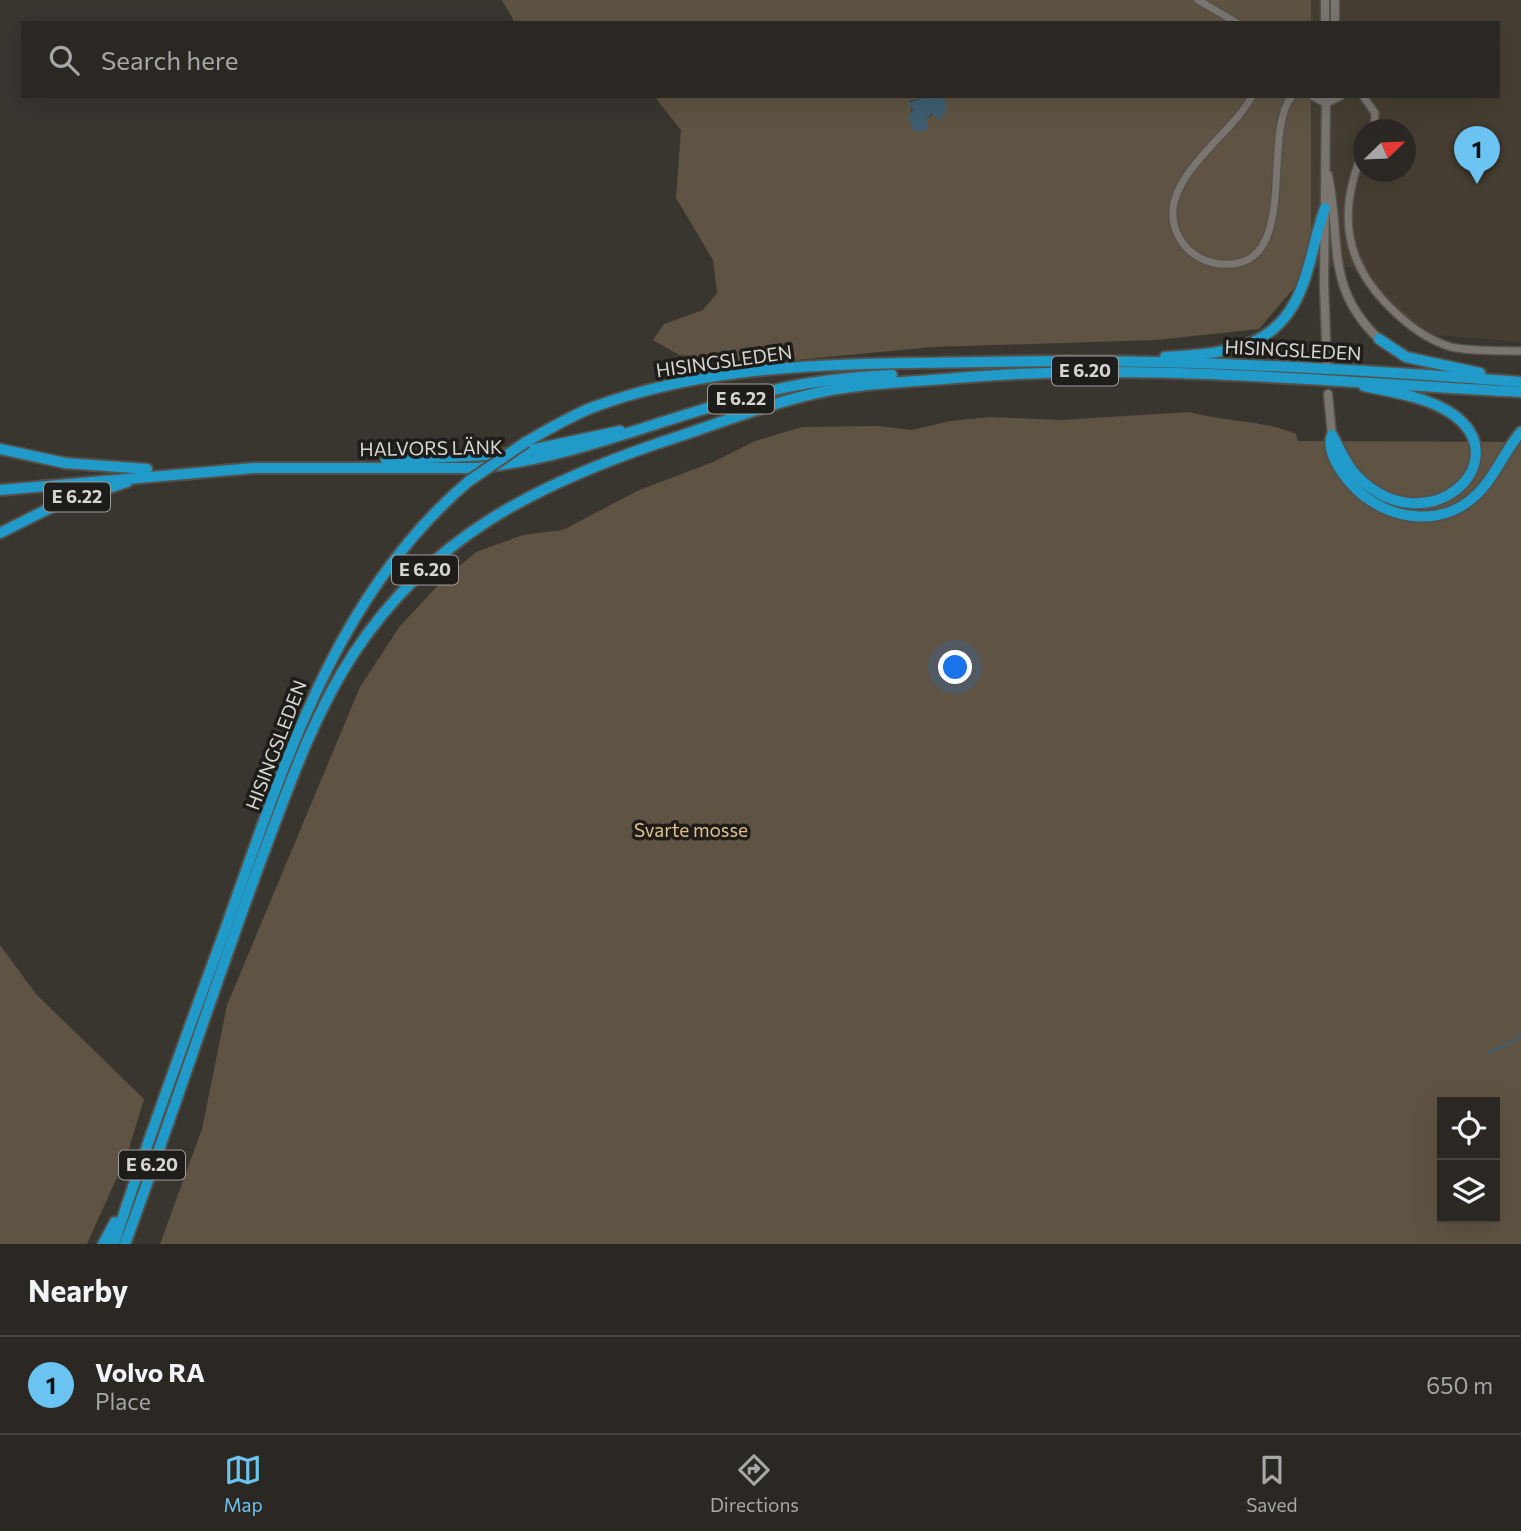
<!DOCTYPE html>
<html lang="en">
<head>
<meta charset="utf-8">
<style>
	:root { --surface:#2b2823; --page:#373430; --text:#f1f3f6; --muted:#a6a6a6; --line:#474441; --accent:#6bc3f2 }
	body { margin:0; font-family:Commissioner,sans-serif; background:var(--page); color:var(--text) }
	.controls { position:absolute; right:21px; bottom:21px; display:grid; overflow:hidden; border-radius:0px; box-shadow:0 7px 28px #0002 }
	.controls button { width:63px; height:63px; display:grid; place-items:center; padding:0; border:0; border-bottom:2px solid var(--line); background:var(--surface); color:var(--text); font:35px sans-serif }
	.compass { position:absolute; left:1353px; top:119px; width:63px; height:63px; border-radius:50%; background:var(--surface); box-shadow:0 7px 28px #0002; rotate:67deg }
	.you { position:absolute; left:956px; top:668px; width:24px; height:24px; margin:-18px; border:5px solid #fff; border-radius:50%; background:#1a73e8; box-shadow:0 0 0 10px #1a73e833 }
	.badge { display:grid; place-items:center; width:46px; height:46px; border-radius:50%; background:var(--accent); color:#111; font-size:23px; font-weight:700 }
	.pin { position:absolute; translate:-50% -58px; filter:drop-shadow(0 2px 4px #0008) }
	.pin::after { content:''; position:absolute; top:37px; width:24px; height:21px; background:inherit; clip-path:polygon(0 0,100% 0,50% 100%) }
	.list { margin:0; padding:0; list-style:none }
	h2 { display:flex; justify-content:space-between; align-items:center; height:91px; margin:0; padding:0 28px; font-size:30px }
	h2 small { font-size:23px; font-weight:400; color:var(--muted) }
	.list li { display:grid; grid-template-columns:46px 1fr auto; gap:21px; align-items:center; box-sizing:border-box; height:98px; padding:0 28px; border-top:2px solid var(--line) }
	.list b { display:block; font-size:26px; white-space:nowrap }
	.list p { margin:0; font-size:23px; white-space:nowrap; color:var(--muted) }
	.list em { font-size:23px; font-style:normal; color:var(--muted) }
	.icon { flex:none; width:38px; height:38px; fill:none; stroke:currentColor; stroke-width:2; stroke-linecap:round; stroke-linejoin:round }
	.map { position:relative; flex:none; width:1521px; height:1244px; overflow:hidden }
	.search { position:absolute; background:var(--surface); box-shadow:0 7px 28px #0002; left:21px; right:21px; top:21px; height:77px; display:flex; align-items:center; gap:18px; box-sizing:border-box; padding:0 24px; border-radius:0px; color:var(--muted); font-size:26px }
	.sheet { height:189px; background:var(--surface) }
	nav { display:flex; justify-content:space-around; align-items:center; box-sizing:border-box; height:98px; border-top:2px solid var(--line); background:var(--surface); font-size:19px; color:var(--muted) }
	nav a { display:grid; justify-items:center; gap:4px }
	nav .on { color:var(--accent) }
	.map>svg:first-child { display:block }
</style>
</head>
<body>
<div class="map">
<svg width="1521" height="1244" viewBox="0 0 1521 1244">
	<rect width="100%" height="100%" fill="#39352f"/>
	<!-- built -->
	<path fill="#463e32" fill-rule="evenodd" d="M1311,0H1521V342L1435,335L1401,314L1350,267L1311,268V96H1498V23H1311ZM1364,130H1406V172H1364Z"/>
	<!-- green -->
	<g fill="#5f5443" fill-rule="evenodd">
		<path d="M502,0H1311V23H515Z"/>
		<path d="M654,96H929L910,101L914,131L946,103L942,96H1311V268L1259,329L1156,340L933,347L765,363L679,355L653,340L664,324L703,310L717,293L713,260L676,198L681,130Z"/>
		<path d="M1189,412C1224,422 1264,420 1296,434L1298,441L1521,442V1244H160L202,1129L227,1005L360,687L400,626L444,579L476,552L523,535L563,530L637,491L713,462L755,441L802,427L877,426L912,430L950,421L990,417L1060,420ZM1442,1102H1495V1218H1442Z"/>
		<path d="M0,945L36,994L144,1099L127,1155L87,1244H0Z"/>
	</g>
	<!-- water -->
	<path fill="#3f5e70" d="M929,96H942L946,103V113L939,120L932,114L927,119L928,130L914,131L908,118L913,110L907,103Z"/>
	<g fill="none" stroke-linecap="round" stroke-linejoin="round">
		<!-- stream -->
		<path stroke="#3f5e70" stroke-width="2.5" d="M1488,1053L1521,1037"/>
		<!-- minor casing -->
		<g stroke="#54514b" stroke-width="10">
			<g id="minor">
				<path d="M1198,0L1237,23"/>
				<path d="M1252,96C1231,138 1148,185 1180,239C1188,252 1200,260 1214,263C1305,279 1259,136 1292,96"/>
				<path d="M1363,96L1375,113L1374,130"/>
				<path d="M1364,149C1336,214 1344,266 1397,314C1412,328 1431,341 1451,347C1472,352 1499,350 1521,351"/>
			</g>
		</g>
		<!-- tertiary casing -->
		<g stroke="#54514b" stroke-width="11">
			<g id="tertiary">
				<path d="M1335,0V23"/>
				<path d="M1325,23V0"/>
				<path d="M1313,96L1326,103L1340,96"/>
				<path d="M1326,103L1324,284L1327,364"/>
				<path d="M1328,175C1342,241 1324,287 1379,339"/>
				<path d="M1328,394L1332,435"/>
			</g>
		</g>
		<!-- trunk casing -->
		<g stroke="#54514b" stroke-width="14">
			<g id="trunk">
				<path d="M1379,339L1406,357L1480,373"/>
				<path d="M1165,357C1231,353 1284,349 1306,275C1313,253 1317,230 1325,208"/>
				<path d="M1332,435C1340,449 1346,465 1357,476C1428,548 1521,460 1451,413C1427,397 1392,392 1364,386"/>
				<path d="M1331,438C1327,455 1345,478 1356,489C1392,523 1447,528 1481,490C1497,473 1505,450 1521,432"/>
				<path d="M526,442C547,430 569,417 591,408C715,361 852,364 983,362C1162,358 1342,368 1521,382"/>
				<path d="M0,449L65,463L147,469"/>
				<path d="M386,460L512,454L620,431"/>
				<path d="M0,490L254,468H477C582,457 670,414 770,391C810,381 851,377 892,375"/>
				<path d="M0,533L54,506L127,482"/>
				<path d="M103,1244L115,1222"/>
				<path d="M114,1244C148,1138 187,1034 225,930C283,769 333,596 469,481"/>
				<path d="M125,1244C172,1117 214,987 261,860C288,789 312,717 354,653C430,538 533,486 659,443C716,425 773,401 831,390C869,383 906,382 944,379C1137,361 1328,382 1521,392"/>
			</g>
		</g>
		<!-- minor -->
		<use href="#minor" stroke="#7a756e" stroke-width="7"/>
		<!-- tertiary -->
		<use href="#tertiary" stroke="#7a756e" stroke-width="8"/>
		<!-- trunk -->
		<use href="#trunk" stroke="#209ac8" stroke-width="10"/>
		<!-- trunk-bridge casing -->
		<g stroke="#54514b" stroke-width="14" stroke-linecap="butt">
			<path id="trunk-bridge" d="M469,481L526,442"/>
		</g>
		<!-- trunk-bridge -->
		<use href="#trunk-bridge" stroke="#209ac8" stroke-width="10"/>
	</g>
	<g text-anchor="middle" stroke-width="7" stroke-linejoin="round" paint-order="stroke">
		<!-- shield labels -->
		<g fill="#1f1d1a" stroke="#a09e9a" stroke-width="2">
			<rect x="1052" y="356.5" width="66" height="29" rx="5"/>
			<rect x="708" y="384.5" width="66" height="29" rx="5"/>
			<rect x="44" y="482.5" width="66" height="29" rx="5"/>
			<rect x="392" y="555.5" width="66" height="29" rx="5"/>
			<rect x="119" y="1150.5" width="66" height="29" rx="5"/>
		</g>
		<g font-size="18" font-weight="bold" fill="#d7d5d1">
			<text x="1085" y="377">E 6.20</text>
			<text x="741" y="405">E 6.22</text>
			<text x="77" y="503">E 6.22</text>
			<text x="425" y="576">E 6.20</text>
			<text x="152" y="1171">E 6.20</text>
		</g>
		<!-- street labels -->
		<g font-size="19" fill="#d7d5d1" stroke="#1f1d1a">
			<text transform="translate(1293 350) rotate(3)" y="7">HISINGSLEDEN</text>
			<text transform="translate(724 361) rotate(-8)" y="7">HISINGSLEDEN</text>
			<text transform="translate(431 448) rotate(-1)" y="7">HALVORS LÄNK</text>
			<text transform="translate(276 745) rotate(-69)" y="7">HISINGSLEDEN</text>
		</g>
		<!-- park labels -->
		<g font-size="19" fill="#e0bf8c" stroke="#1f1d1a">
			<text x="691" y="837">Svarte mosse</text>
		</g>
	</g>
</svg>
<div class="controls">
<button><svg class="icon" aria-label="locate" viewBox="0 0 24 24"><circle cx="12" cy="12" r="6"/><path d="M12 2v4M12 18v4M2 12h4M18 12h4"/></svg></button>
<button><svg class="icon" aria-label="layers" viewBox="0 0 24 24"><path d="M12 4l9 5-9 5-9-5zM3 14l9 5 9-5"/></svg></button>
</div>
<svg class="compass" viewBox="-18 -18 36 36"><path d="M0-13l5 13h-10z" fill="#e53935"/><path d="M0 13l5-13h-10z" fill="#a6a6a6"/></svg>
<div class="you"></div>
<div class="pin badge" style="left:1477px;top:184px">1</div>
<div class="search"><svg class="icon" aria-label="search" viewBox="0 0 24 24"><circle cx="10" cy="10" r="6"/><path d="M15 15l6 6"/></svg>Search here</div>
</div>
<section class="sheet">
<h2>Nearby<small></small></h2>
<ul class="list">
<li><span class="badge">1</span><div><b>Volvo RA</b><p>Place</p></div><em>650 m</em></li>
</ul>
</section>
<nav>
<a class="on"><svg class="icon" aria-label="map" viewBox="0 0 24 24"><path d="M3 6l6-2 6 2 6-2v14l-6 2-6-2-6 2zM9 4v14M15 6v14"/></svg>Map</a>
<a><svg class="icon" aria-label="directions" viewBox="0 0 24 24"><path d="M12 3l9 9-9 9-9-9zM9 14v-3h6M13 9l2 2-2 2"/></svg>Directions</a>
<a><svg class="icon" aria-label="saved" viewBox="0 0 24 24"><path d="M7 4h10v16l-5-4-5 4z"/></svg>Saved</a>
</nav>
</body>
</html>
